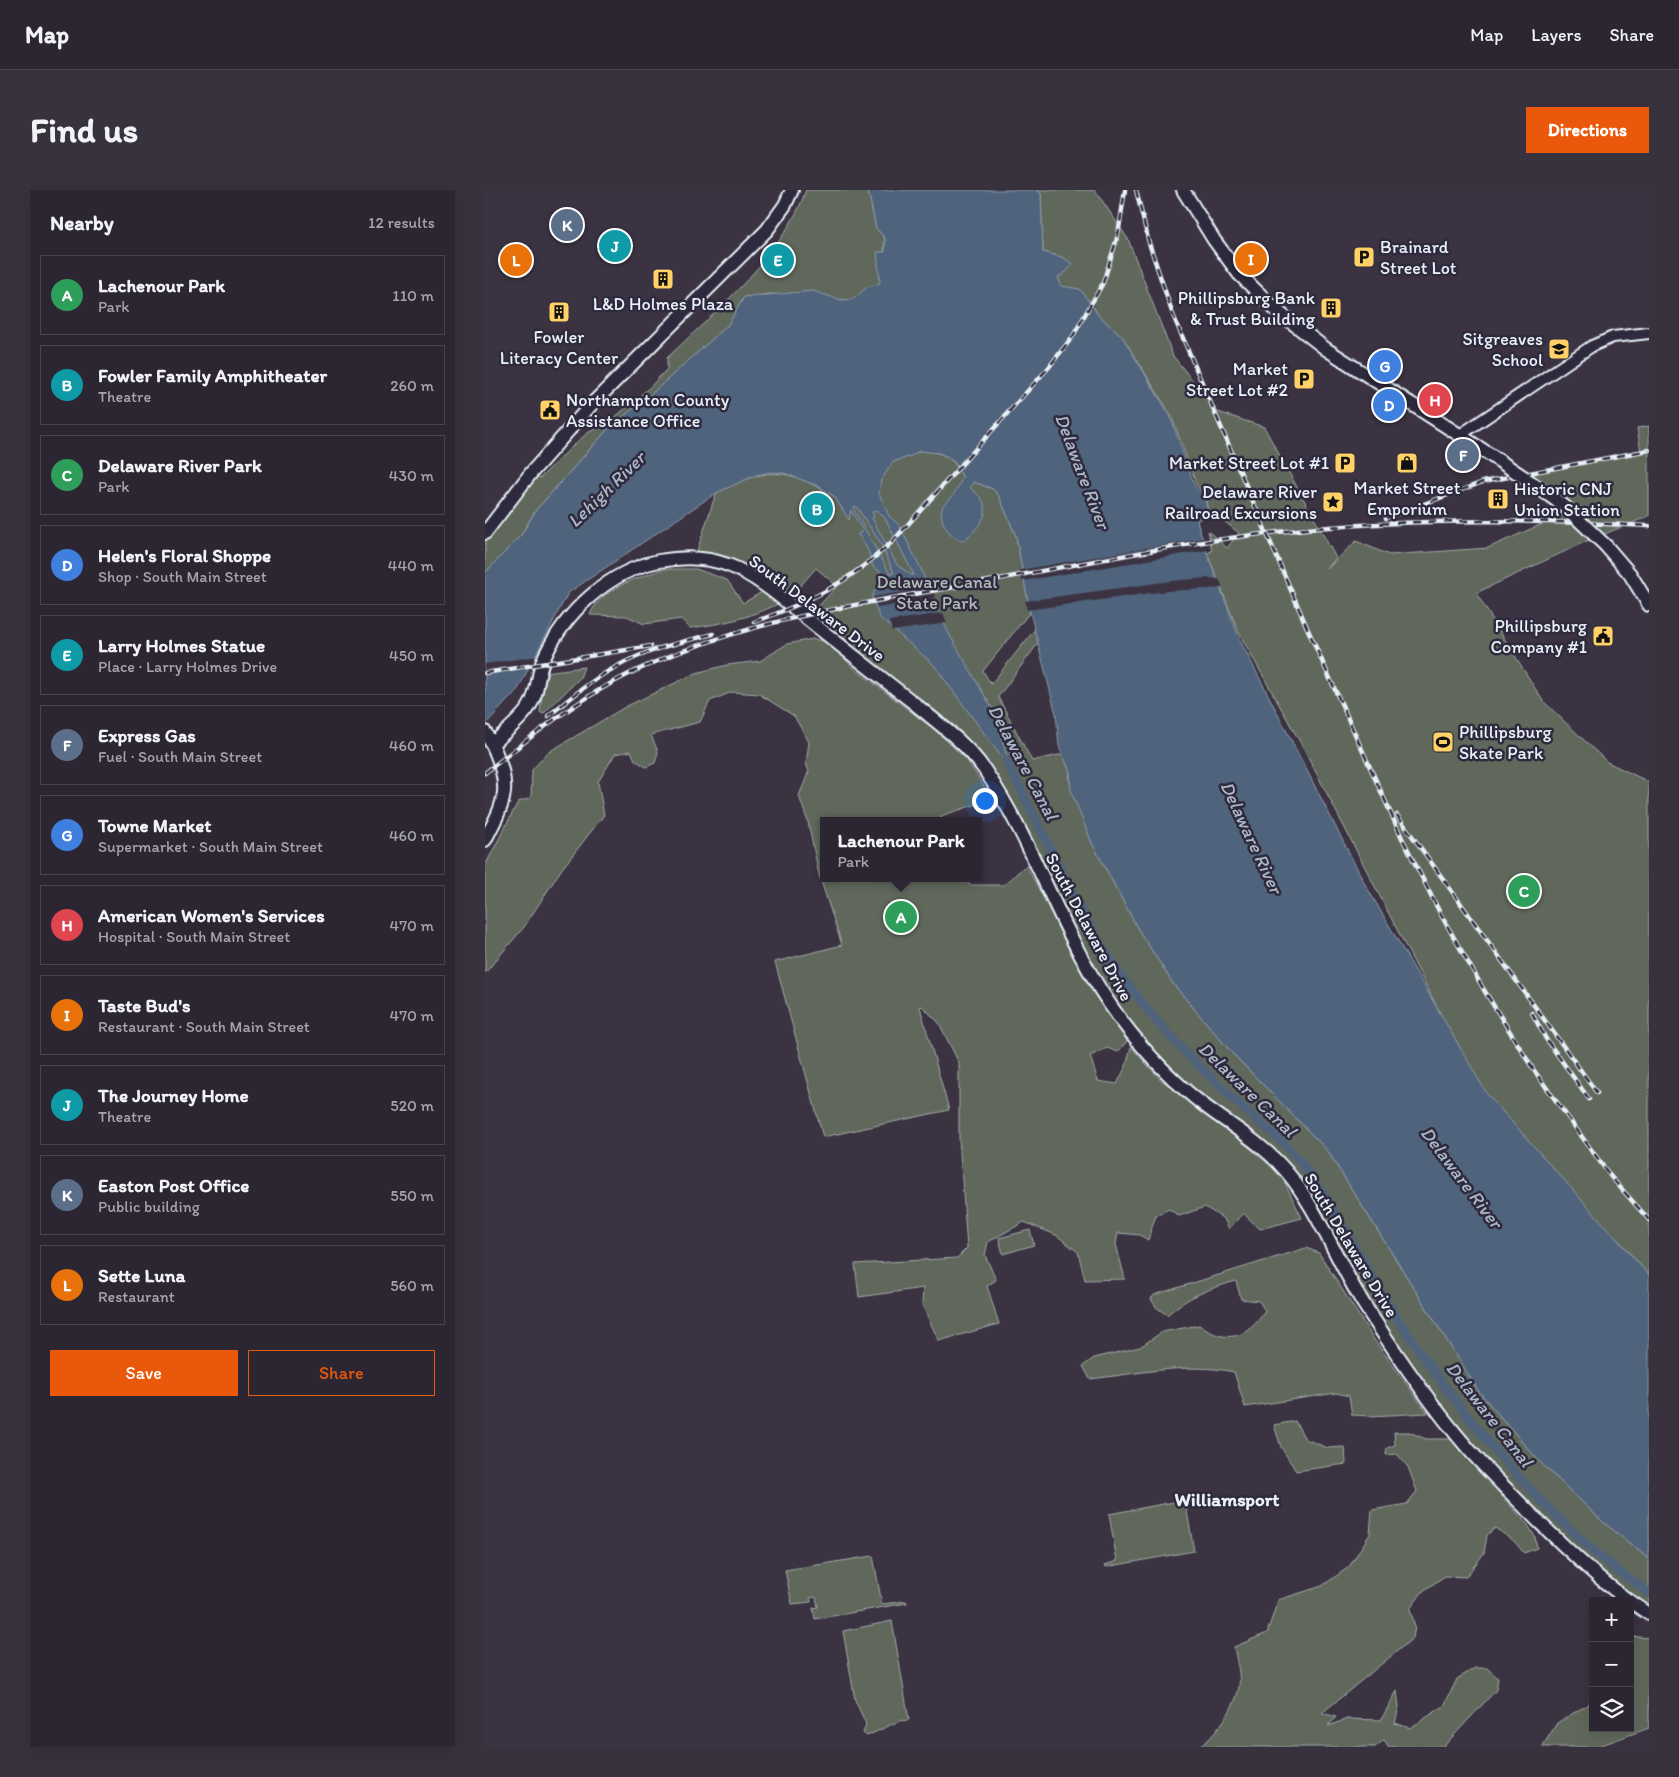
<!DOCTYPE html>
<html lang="en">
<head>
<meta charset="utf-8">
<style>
	:root { --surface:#2c2632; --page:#38323e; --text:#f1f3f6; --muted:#a6a5ac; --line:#48434d; --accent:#ea580c }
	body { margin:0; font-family:Itim,sans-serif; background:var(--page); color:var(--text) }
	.controls { position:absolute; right:15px; bottom:15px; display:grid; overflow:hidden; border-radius:0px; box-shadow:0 5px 20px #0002 }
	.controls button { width:45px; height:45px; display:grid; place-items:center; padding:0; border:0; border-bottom:1px solid var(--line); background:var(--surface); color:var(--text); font:25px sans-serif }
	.you { position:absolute; left:499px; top:610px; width:18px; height:18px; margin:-12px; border:4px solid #fff; border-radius:50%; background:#1a73e8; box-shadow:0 0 0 8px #1a73e833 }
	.badge { display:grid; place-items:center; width:32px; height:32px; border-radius:50%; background:var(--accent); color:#fff; font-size:16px; font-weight:700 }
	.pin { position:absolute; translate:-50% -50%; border:2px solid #fff; box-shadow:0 1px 5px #0006 }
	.popup { position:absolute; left:335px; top:627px; width:162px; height:65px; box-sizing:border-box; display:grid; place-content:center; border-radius:0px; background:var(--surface); filter:drop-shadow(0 1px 4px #0005); font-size:16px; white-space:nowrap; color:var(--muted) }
	.popup b { font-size:19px; color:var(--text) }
	.popup::after { content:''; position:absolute; left:50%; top:100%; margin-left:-10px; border:10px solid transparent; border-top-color:var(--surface) }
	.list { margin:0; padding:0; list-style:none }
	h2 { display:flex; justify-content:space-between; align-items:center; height:65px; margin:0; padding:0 20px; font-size:21px }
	h2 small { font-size:16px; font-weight:400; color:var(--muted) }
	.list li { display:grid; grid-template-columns:32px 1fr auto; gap:15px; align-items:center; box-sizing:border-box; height:80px; margin:0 10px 10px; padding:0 10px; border:1px solid var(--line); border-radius:0px }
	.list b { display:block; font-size:19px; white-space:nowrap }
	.list p { margin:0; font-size:16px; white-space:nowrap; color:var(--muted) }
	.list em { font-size:16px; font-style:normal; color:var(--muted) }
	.actions { display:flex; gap:10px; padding:15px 20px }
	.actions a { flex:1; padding:11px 0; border:1px solid var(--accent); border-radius:0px; text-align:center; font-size:18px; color:var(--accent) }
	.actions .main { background:var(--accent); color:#fff }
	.icon { flex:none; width:28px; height:28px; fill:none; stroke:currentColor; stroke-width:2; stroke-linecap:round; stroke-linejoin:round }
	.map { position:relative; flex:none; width:1164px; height:1557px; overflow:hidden; border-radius:0px }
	header { display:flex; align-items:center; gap:30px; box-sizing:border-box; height:70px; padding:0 25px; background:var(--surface); border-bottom:1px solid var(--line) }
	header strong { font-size:24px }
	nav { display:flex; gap:28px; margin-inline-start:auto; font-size:18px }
	.intro { display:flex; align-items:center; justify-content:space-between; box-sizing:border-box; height:120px; padding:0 30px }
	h1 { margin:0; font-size:35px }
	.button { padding:12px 22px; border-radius:0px; background:var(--accent); color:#fff; font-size:18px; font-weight:700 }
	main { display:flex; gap:30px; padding:0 30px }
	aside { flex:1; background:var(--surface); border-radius:0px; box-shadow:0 5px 20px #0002 }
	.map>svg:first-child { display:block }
</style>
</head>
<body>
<header>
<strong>Map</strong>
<nav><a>Map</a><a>Layers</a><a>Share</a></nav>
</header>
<div class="intro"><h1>Find us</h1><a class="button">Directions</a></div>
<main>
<aside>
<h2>Nearby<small>12 results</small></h2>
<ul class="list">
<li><span class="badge" style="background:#2e9e5b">A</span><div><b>Lachenour Park</b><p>Park</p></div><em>110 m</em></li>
<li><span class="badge" style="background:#0f9aa8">B</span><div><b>Fowler Family Amphitheater</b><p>Theatre</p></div><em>260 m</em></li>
<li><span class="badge" style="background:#2e9e5b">C</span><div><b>Delaware River Park</b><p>Park</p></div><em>430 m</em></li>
<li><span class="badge" style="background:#3f7fe0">D</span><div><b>Helen's Floral Shoppe</b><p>Shop · South Main Street</p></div><em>440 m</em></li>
<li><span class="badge" style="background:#0f9aa8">E</span><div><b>Larry Holmes Statue</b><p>Place · Larry Holmes Drive</p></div><em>450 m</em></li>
<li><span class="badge" style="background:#5c6f8a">F</span><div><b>Express Gas</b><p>Fuel · South Main Street</p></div><em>460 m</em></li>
<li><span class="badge" style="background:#3f7fe0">G</span><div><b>Towne Market</b><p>Supermarket · South Main Street</p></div><em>460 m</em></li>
<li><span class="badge" style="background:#e0444e">H</span><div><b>American Women's Services</b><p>Hospital · South Main Street</p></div><em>470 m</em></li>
<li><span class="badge" style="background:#e8710a">I</span><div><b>Taste Bud's</b><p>Restaurant · South Main Street</p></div><em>470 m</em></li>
<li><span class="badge" style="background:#0f9aa8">J</span><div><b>The Journey Home</b><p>Theatre</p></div><em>520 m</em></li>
<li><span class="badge" style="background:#5c6f8a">K</span><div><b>Easton Post Office</b><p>Public building</p></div><em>550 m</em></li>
<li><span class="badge" style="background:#e8710a">L</span><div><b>Sette Luna</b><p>Restaurant</p></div><em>560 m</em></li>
</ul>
<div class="actions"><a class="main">Save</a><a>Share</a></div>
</aside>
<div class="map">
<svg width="1164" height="1557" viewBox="0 0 1164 1557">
	<rect width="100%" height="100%" fill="#3b3342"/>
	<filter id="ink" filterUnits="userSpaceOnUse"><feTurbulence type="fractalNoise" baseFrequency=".02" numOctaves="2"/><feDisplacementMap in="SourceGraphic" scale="10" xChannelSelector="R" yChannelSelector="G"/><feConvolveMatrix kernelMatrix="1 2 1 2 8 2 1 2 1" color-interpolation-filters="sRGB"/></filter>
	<g filter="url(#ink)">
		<!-- green -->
		<g fill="#60675b" stroke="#a4acaa">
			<path d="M321,0H383L391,38L400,48L399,58L408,94L395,113L285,104L259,107L243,135L164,206L123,239L51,320L36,345L0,383V343L46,283L55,288L93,251L104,242L121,235L165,197L182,179V168C229,123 300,63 321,0Z"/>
			<path d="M553,0H610L643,49L688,166L733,222L779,237L851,368L842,379L871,351L904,365L1003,358L1084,322L1039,284L1156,261L1152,238L1164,236V326L1102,351L991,403L1058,511L1122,572L1164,592V1085L1135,1052L1016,941L820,561L754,443L722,363L727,361L723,341L742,358L754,343L726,321L723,323L720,304L712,296L686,225L637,146L614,126L604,110L576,96L573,87L581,82L577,67L558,62L556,4Z"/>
			<path d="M439,260C462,264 468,268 478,288L508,299L514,306L531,346L545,422L498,481L506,494L551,438L554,452L513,507L547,571L578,564L585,582L584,589L607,653L653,739L689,795L747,863L842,960L995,1203L1054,1271L1117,1331L1164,1369V1417C1125,1393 1092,1362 1060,1330C993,1264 935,1192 885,1112C857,1067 834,1020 805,975L788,958L710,900L656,846L638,823L610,781L470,540L472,537L460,529L459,530C416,495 366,461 331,419L352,396L331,378L303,410L211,364L231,303C283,277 298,276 349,306L408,272Z"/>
			<path d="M179,379H211L242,390L258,413L277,402L293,414C264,428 237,434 205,438L196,429L159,434L142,426L105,425C115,398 155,387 179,379Z"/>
			<path d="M328,449L343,452L368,477L451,541L482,570L507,609L456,626L457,631H338V688H481L484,695H519L541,675L595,777L642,851L633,862L622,858L605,866L613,891L632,894L641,876L646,857L676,890L731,929L796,985L817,1028L775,1039L758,1023L744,1039L739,1029L720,1017L694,1026L684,1019L671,1025L663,1050L655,1045L633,1043L631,1054L640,1089L600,1090L593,1062L571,1045L539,1032L503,1052L500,1065L511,1090L502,1096L514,1134L454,1151L437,1115L438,1098L374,1107L370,1074L472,1068L482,1058L474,948V873L454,833L437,816L435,817L464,920L338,947L290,772L357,755L334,685L323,632L314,606L324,581L321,574L324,552L309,526L274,504L247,502L225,511L215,532L166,545L173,562L170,573L161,577L150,570L146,561L130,564L113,592L119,625L76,680L39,737L0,783V676L33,612L46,608L47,580L62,563L140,517L211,483L242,475L275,471L302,454Z"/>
			<path d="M99,477L95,488L58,524L55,522L60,482Z"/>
			<path d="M545,1040L549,1055L518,1064L514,1048Z"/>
			<path d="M821,1058L834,1063L890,1151L943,1223L885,1226L867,1225L864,1206L851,1203L760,1217L749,1182C702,1172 652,1184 605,1189L598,1176L609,1168L655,1157L677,1142L714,1135C741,1155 763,1148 780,1121L774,1111L756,1109L751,1091C726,1098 701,1107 682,1125L671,1117L666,1109L669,1105Z"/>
			<path d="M810,1231L820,1249L843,1258L860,1257L861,1274L811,1281L796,1257L789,1235Z"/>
			<path d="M909,1242H924L941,1249H966L1043,1335L1050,1347L1052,1358L1039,1363L1029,1351L1010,1338L1002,1345L999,1363L981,1387L960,1386L938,1401L925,1419L930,1437L928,1448L837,1523L851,1527L843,1536L862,1529L896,1530L912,1501L914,1517L910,1533L925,1538L959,1516L972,1489L990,1478H1002L1013,1488L1011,1500L958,1557H904L899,1550L890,1557H713C728,1551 753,1513 754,1496C756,1484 751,1469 749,1457L782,1443L793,1410L837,1396L864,1377L885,1344L887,1320L922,1314L932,1301L923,1277L912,1264L901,1265L902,1258L910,1255Z"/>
			<path d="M700,1310L709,1361L621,1377L620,1375L632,1371L624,1324Z"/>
			<path d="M388,1366L397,1414L421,1411L422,1413L330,1429L328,1418L333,1417L331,1407L325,1408L326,1412L307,1414L300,1380Z"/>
			<path d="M407,1431L424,1530L414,1531L382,1546L378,1543L381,1534L370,1510L358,1441Z"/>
			<path d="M1145,1446L1164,1448V1538L1111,1557H1057L1072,1533L1102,1515L1108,1506V1538H1145Z"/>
		</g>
		<!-- water -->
		<path fill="#50637b" stroke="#8d9cad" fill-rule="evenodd" d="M383,0H552L556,4L558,62L577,67L588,74L581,82L573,87L576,96L595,99L614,126L637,146L685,226L710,297L719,304L723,323L712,331L722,363L754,448L880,694L1002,904L1164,1085V1369L1117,1331L1054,1271L995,1203L842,960L747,863L689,795L653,739L607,653L586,601L585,582L574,556L571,524L545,422L531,346L514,306L508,299L489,292L486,295V299C513,317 496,336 478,351C465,348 450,328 459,314C461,312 464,311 465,309C471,303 473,295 478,288L470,273L463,267L454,263L434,261L426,266L408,272L396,290L394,303L404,326L414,335L434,375L463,442L508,520L526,580L449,475L394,427L387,406L398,387L395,381L388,377L383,360L373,344L378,341L366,320L364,330L349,306L333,296L299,283L286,282L271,285L231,303L83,403L33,499L0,535V383L36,345L51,320L123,239L164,206L243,135L259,107L328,101L356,110L369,109L382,97L395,93L392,62H400V48L391,38ZM371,316L395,352L409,383L405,384L368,318ZM392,320L400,328L429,385H426L412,375L387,328L389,326L387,322Z"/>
		<!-- pier -->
		<g fill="#3b3342">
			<path d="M607,109L610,114L574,169L572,164L594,133Z"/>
			<path d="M569,167L571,172L522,227L521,222Z"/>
			<path d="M517,225L519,230L472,283L470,279Z"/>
			<path d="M720,348L723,360L537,391L535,380Z"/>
			<path d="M722,388L734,389L738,398L682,401L542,420L540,411L686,391Z"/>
			<path d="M446,397L451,408L392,418L388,407Z"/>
			<path d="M458,423L462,433L407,441L404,431Z"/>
			<path d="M53,466L47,478L0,485V474Z"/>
		</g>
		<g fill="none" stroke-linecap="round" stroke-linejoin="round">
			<!-- canal -->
			<path stroke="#50637b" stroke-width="9" d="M521,571C563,648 598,740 653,808C683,847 720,882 756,916C777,935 801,952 818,975C851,1019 878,1073 907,1120C965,1210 1032,1294 1113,1365C1129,1379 1147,1390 1164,1403"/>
			<!-- tertiary casing -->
			<g stroke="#e8f1f8" stroke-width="14">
				<path id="tertiary" d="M975,245L1107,156L1128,147L1164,143"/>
			</g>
			<!-- primary casing -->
			<g stroke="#e8f1f8" stroke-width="16">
				<g id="primary">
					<path d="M698,0L729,50L754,84L792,121L841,159L1007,266"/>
					<path d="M1040,288L1079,316"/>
					<path d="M1121,356L1145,384L1164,415"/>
					<path d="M0,650C21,610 27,597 7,554"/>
				</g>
			</g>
			<!-- trunk casing -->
			<g stroke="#e8f1f8" stroke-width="16">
				<g id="trunk">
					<path d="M0,343L46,283L105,216L282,40L300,15L307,0"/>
					<path d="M0,542L7,554C19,543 35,531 44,517C54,502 52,484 59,468C80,422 124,381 174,371C196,367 222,367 243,375C274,386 308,418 335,439C366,464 398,489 430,514C454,534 481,553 499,579C553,658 578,753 636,830C660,862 688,892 720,916C748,937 778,954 801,981C832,1017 853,1074 880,1116C911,1164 944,1213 981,1256C1004,1283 1029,1306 1053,1331C1082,1359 1111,1387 1144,1411"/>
					<path d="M1145,1411L1164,1424"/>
				</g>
			</g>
			<!-- tertiary -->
			<use href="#tertiary" stroke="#2f2a3d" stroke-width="10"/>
			<!-- primary -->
			<use href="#primary" stroke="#2f2a3d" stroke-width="12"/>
			<!-- trunk -->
			<use href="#trunk" stroke="#2f2a3d" stroke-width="12"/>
			<!-- rail casing -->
			<g stroke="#e8f1f8" stroke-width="4.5">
				<g id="rail">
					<path d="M651,0L664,53L688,125L823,440L917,648L956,725L999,800L1048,879L1126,987L1164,1030"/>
					<path d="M901,328L998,292L1164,260"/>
					<path d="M269,432C327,411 363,393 408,351L564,177L588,146L618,93L633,45L640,0"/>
					<path d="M0,483L166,456"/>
					<path d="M63,526C85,509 106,490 131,477C161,460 195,452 228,444"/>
					<path d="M0,583C47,546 92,509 146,483C256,430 380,413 498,392C596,374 694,353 793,342C916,328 1040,329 1164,336"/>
					<path d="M912,625L1112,903"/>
					<path d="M1047,823L1061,849L1104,909"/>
				</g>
			</g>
			<!-- rail -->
			<use href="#rail" stroke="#2f2a3d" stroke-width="2.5" stroke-dasharray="8" stroke-linecap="butt"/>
			<!-- primary-bridge casing -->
			<g stroke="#e8f1f8" stroke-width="16" stroke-linecap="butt">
				<g id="primary-bridge">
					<path d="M1007,266L1040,288"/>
					<path d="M1079,316L1121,356"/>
				</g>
			</g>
			<!-- primary-bridge -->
			<use href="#primary-bridge" stroke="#2f2a3d" stroke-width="12"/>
		</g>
	</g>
	<!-- icons -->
	<defs>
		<g id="parking-square" transform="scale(1.125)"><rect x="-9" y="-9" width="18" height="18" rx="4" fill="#ffd166" stroke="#2f2a3d"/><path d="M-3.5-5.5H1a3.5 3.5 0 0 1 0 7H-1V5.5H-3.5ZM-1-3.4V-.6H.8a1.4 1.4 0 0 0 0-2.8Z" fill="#111"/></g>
		<g id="building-square" transform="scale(1.125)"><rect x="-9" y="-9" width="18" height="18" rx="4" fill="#ffd166" stroke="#2f2a3d"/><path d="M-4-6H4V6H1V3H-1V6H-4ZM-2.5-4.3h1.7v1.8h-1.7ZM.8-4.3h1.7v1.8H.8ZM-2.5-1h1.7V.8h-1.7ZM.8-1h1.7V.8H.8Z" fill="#111"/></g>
		<g id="school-square" transform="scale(1.125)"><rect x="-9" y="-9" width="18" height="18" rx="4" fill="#ffd166" stroke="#2f2a3d"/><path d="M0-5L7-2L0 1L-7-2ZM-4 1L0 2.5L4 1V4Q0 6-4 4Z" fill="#111"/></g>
		<g id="civic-square" transform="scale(1.125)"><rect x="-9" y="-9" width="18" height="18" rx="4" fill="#ffd166" stroke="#2f2a3d"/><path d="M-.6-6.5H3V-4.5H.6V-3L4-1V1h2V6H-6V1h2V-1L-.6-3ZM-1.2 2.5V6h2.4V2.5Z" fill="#111"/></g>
		<g id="shop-square" transform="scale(1.125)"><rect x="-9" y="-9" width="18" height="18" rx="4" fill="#ffd166" stroke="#2f2a3d"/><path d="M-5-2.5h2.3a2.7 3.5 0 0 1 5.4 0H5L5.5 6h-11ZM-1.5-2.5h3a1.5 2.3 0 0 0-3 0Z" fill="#111"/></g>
		<g id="sight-square" transform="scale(1.125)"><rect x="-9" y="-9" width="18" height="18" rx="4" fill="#ffd166" stroke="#2f2a3d"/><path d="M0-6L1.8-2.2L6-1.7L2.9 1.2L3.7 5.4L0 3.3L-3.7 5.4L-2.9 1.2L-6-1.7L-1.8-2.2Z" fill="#111"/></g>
		<g id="stadium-square" transform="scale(1.125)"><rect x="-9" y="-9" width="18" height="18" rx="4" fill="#ffd166" stroke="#2f2a3d"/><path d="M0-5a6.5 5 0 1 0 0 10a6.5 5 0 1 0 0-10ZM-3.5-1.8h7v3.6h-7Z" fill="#111"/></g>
	</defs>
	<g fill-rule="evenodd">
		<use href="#parking-square" x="879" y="67"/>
		<use href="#building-square" x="178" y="89"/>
		<use href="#building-square" x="846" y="118"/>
		<use href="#building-square" x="74" y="122"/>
		<use href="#school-square" x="1074" y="159"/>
		<use href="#parking-square" x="819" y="189"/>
		<use href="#civic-square" x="65" y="220"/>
		<use href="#parking-square" x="860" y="273"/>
		<use href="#shop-square" x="922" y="273"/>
		<use href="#building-square" x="1013" y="309"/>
		<use href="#sight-square" x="848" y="312"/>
		<use href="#civic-square" x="1118" y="446"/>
		<use href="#stadium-square" x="958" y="552"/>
	</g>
	<g text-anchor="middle" stroke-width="5" stroke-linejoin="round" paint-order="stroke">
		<!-- poi labels -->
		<g font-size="18" fill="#e8f1f8" stroke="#2f2a3d" text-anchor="end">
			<text x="895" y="63" text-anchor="start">Brainard<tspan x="895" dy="21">Street Lot</tspan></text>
			<text x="830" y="114">Phillipsburg Bank<tspan x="830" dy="21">&amp; Trust Building</tspan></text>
			<text x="178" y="120" text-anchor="middle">L&amp;D Holmes Plaza</text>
			<text x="74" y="153" text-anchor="middle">Fowler<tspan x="74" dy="21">Literacy Center</tspan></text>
			<text x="1058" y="155">Sitgreaves<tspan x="1058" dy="21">School</tspan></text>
			<text x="803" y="185">Market<tspan x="803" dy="21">Street Lot #2</tspan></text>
			<text x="81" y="216" text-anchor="start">Northampton County<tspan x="81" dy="21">Assistance Office</tspan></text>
			<text x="844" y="279">Market Street Lot #1</text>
			<text x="922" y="304" text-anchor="middle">Market Street<tspan x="922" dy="21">Emporium</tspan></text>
			<text x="1029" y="305" text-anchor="start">Historic CNJ<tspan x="1029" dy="21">Union Station</tspan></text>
			<text x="832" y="308">Delaware River<tspan x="832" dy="21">Railroad Excursions</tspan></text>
			<text x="1102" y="442">Phillipsburg<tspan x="1102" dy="21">Company #1</tspan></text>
			<text x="974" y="548" text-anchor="start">Phillipsburg<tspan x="974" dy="21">Skate Park</tspan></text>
		</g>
		<!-- park labels -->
		<g font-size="18" fill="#b2bab9" stroke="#2f2a3d">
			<text x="452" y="398">Delaware Canal<tspan x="452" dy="21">State Park</tspan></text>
		</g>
		<!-- street labels -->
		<g font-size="18" fill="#e8f1f8" stroke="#2f2a3d">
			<text transform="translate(332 418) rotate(37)" y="6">South Delaware Drive</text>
			<text transform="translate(604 737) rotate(62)" y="6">South Delaware Drive</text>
			<text transform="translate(866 1055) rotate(59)" y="6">South Delaware Drive</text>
		</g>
		<!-- water labels -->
		<g font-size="19" font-style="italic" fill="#abb8c6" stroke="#2f2a3d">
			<text transform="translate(598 281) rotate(69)" y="7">Delaware River</text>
			<text transform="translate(121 299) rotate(-44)" y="7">Lehigh River</text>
			<text transform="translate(539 572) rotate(62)" y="7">Delaware Canal</text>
			<text transform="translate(767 647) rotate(65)" y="7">Delaware River</text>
			<text transform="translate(763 899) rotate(44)" y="7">Delaware Canal</text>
			<text transform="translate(977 987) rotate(53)" y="7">Delaware River</text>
			<text transform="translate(1005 1224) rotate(52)" y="7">Delaware Canal</text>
		</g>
		<!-- neighbourhood labels -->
		<g font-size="19" font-weight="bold" fill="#e8f1f8" stroke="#2f2a3d">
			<text x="742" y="1316">Williamsport</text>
		</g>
	</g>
</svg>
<div class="controls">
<button>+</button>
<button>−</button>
<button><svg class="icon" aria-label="layers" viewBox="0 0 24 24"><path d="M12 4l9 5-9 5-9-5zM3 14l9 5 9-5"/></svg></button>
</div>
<div class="you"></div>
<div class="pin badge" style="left:416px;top:727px;background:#2e9e5b">A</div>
<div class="popup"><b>Lachenour Park</b>Park</div>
<div class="pin badge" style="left:332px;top:319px;background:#0f9aa8">B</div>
<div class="pin badge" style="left:1039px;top:701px;background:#2e9e5b">C</div>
<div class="pin badge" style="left:904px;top:215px;background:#3f7fe0">D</div>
<div class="pin badge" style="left:293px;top:70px;background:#0f9aa8">E</div>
<div class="pin badge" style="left:978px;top:265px;background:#5c6f8a">F</div>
<div class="pin badge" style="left:900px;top:176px;background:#3f7fe0">G</div>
<div class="pin badge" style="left:950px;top:210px;background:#e0444e">H</div>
<div class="pin badge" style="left:766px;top:69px;background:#e8710a">I</div>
<div class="pin badge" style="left:130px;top:56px;background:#0f9aa8">J</div>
<div class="pin badge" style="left:82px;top:35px;background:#5c6f8a">K</div>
<div class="pin badge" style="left:31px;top:70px;background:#e8710a">L</div>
</div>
</main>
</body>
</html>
